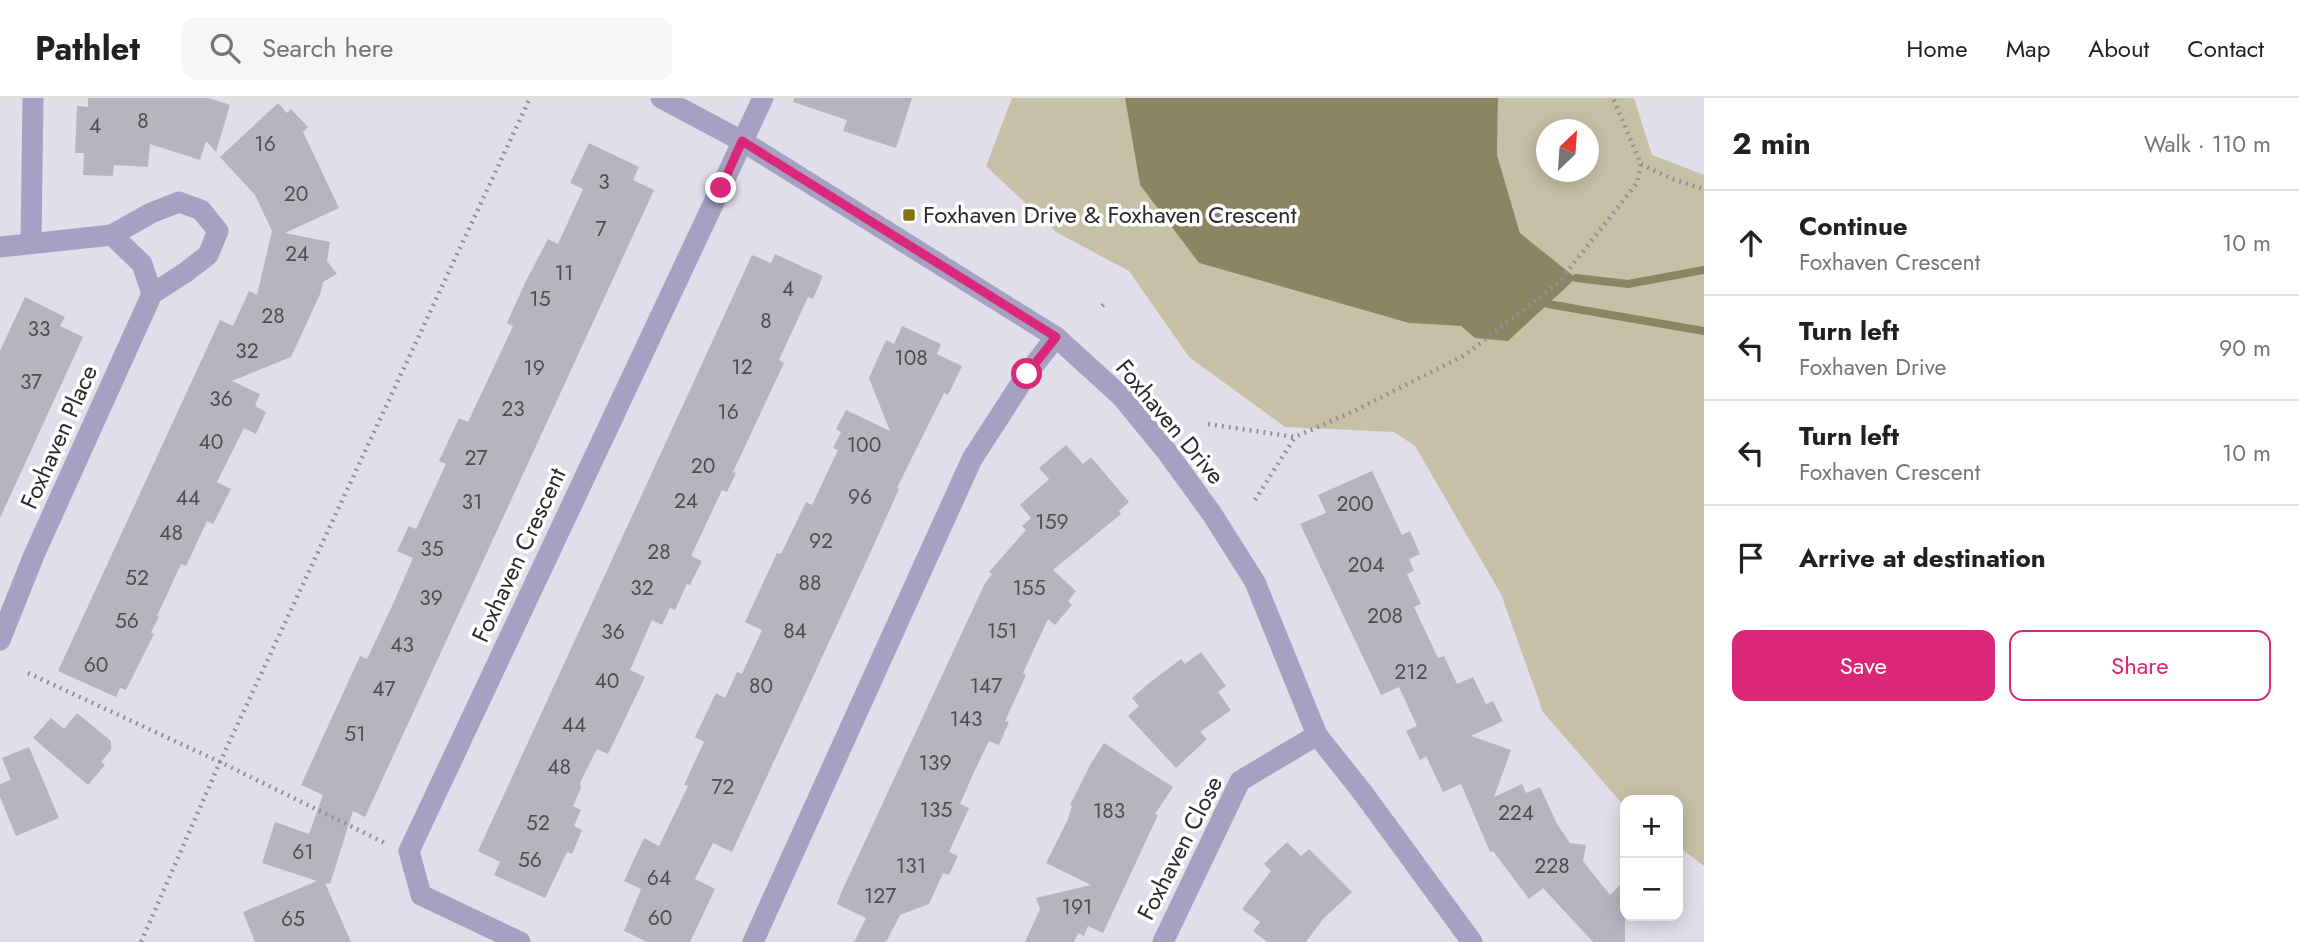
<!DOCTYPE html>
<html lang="en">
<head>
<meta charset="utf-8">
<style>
	:root { --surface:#fff; --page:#f6f6f6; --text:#202124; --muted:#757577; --line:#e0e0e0; --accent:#db2777 }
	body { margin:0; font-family:Jost,sans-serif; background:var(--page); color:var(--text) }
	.controls { position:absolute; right:21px; bottom:21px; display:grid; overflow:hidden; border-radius:14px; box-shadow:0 4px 18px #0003 }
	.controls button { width:63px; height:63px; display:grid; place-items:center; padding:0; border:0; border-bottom:2px solid var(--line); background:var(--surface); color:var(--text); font:35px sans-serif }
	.compass { position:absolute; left:1536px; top:21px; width:63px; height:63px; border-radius:50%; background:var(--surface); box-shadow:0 4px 18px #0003; rotate:25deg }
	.stop { position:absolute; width:21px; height:21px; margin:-16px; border:5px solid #db2777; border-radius:50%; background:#fff }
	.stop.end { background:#db2777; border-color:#fff; box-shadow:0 2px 7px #0008 }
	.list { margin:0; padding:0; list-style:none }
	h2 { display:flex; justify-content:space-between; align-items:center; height:91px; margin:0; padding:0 28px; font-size:30px }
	h2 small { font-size:23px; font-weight:400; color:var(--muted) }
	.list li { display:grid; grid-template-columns:46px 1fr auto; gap:21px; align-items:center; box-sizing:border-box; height:105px; padding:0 28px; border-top:2px solid var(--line) }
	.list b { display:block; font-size:26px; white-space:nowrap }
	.list p { margin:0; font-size:23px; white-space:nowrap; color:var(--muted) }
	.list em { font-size:23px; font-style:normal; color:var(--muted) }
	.actions { display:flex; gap:14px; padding:21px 28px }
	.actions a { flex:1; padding:16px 0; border:2px solid var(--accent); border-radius:14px; text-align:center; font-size:24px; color:var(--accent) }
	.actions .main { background:var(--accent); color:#fff }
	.icon { flex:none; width:38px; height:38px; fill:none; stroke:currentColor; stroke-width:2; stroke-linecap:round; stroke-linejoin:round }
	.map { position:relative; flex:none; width:1704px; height:844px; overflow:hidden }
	header { display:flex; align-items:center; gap:42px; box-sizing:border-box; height:98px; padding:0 35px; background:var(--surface); border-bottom:2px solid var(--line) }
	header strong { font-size:33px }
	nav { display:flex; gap:38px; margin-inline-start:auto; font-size:24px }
	.search { width:490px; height:63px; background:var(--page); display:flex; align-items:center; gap:18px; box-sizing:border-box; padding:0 24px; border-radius:14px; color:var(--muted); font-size:26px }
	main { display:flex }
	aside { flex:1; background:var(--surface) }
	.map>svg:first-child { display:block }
</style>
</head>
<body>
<header>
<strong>Pathlet</strong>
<div class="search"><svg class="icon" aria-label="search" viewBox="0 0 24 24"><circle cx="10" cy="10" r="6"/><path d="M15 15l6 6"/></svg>Search here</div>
<nav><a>Home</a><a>Map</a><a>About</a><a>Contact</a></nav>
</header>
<main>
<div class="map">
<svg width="1704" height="844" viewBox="0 0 1704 844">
	<rect width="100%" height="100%" fill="#e0dfe9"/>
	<!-- green -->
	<path fill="#c6c1a6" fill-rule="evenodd" d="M1012,0H1125L1140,87L1199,165L1409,225L1462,228L1475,240L1576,180L1520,135L1497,57L1498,0H1634L1652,57L1704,77V768L1678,748V702H1625V709L1543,614L1501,496L1415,348L1394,334L1285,329L1189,259L1129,173L1056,134L986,68ZM1546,32H1588V74H1546Z"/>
	<!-- water -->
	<path fill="#8c8563" d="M1125,0H1498L1497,57L1520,135L1576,180L1508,243L1475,240L1461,228L1409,225L1199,165L1140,87Z"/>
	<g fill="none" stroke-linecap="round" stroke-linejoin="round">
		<!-- stream -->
		<g stroke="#8c8563" stroke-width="8">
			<path d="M1576,180L1628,186L1704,172"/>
			<path d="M1548,206L1704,233"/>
		</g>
	</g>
	<!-- building -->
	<g fill="#b6b5be">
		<path d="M88,0H209L230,7L216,54L206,43L200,62L150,46L148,69L114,67L113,78L83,77L84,55H75L77,8L88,9Z"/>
		<path d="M794,0H912L896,50L843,33L847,22L793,4Z"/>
		<path d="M278,5L287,15L291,11L308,29L303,34L339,110L285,135L330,144L327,163L337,176L323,184L321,194L291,259L232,283L260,296L255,308L266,314L256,336L244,330L217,384L231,391L213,426L207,423L186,468L181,466L157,518L159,519L151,534L154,536L126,592L120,590L116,599L58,573L220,222L233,228L249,193L257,197L272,133L255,97L220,59Z"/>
		<path d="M589,45L639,69L633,82L654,92L365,719L353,713L330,786L325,785L351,844H255L243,814L317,783L262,765L275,724L309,736L323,697L301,687L360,558L367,561L393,506L413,460L397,453L409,428L416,431L446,366L439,363L459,320L468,324L513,228L507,225L525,185L548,141L558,146L583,91L570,85Z"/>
		<path d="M775,156L823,178L813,201L808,199L779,262L784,265L733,374L736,375L727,394L722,392L691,458L702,463L690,487L687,486L675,512L670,510L662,527L652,522L630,572L645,579L608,656L597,651L580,685L581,690L573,708L581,712L574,728L582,732L572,756L567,754L545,800L494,777L500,764L478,753L752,157L771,165Z"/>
		<path d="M25,199L65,219L60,228L83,239L0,420V253Z"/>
		<path d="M902,228L941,246L937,256L962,268L948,297L944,295L897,390L899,391L872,451L732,754L713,745L695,781L715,791L690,844H647L624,833L641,791L624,783L644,740L659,748L688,688L684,687L704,644L695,639L716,595L725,600L737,574L742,576L762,532L745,524L777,455L781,456L806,404L812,407L838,352L833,350L841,334L836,331L846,312L890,333L869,280L886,242L894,246Z"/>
		<path d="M1066,347L1083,366L1091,359L1129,404L1119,413L1121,416L1053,472L1076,493L1068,503L1072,507L1055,527L1048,521L1023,575L1026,577L1005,623L1009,624L999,647L989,643L974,674L960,706L969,710L949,754L958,758L949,777L943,775L929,806L900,817L886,844H854L866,820L837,806L841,795L985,485L992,476L989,474L1026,432L1022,428L1031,420L1020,407L1049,381L1039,370Z"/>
		<path d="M1372,373L1402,437L1410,433L1420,456L1409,461L1414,473L1407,476L1421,506L1414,509L1438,560L1444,558L1457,586L1473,579L1486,606L1493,603L1503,623L1471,638L1511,652L1494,699L1522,686L1526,695L1540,689L1557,726L1570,745L1586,747L1583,763L1610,797L1625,782V844H1593L1543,790L1529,801L1493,753L1490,754L1461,686L1443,694L1426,658L1420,662L1406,633L1417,628L1399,589L1381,597L1300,426L1326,415L1318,397Z"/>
		<path d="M1201,554L1226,588L1218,594L1231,612L1200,634L1207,641L1176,670L1128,618L1139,608L1132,600L1148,586L1181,561L1185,566Z"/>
		<path d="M77,615L111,643V652L101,664L105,667L88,687L33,640L51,620L64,631Z"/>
		<path d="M1104,645L1173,689L1155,716L1158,717L1103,835L1088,828L1084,838L1078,835L1074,844H1025L1040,811L1036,800L1091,787L1046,765L1068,721L1072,708L1070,707L1090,667Z"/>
		<path d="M29,649L59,720L16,738L0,699V686L11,682L2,660Z"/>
		<path d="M1287,744L1301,758L1309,751L1352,794L1323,821L1306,844H1267L1253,833L1260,824L1242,811L1271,773L1264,766Z"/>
	</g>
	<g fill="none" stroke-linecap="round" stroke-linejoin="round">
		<!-- path -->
		<g stroke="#929199" stroke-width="4.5" stroke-dasharray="2 5" stroke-linecap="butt">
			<path d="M1641,66L1672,81L1704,91"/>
			<path d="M1102,208L1105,205"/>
			<path d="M1208,326L1295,339L1352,314L1465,257L1559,184L1637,85L1641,66L1613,0"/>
			<path d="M1255,402L1295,339"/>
			<path d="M28,575L220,664L385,745"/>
			<path d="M141,844L220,664L530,0"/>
		</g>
		<!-- minor -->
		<g stroke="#a6a0c2" stroke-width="21">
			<path d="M31,145L33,0"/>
			<path d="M0,149L112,137"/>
			<path d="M0,542L34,457L152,196L186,174L208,157L218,133L201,112L179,104L151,115L112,137L142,166L152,196"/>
			<path d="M520,844L421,797L409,753L763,0"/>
			<path d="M753,844L972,361L1027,276L1056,239"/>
			<path d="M1163,844L1240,683L1317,637"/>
		</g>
		<!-- tertiary -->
		<path stroke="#a6a0c2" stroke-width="21" d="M661,0L742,43L1056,239L1122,299L1167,354L1212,416L1255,484L1317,637L1363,695L1472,844"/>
	</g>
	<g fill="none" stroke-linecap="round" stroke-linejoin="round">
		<!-- route -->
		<path stroke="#db2777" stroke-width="9" d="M721,90L742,43L1056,239L1027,276"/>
	</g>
	<!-- markers -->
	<rect fill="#837213" stroke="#fff" stroke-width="2.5" x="902" y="110" width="14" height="14" rx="3.5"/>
	<g text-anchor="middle" stroke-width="7" stroke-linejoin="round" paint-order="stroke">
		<!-- number labels -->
		<g font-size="21" fill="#4e4d52">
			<text x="143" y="30">8</text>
			<text x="95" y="35">4</text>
			<text x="265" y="53">16</text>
			<text x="604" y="91">3</text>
			<text x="296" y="103">20</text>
			<text x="601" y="138">7</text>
			<text x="297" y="163">24</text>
			<text x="564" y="182">11</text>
			<text x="788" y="198">4</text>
			<text x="540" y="208">15</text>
			<text x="273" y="225">28</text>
			<text x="766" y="230">8</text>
			<text x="39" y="238">33</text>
			<text x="247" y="260">32</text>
			<text x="911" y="267">108</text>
			<text x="742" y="276">12</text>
			<text x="534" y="277">19</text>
			<text x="31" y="291">37</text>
			<text x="221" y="308">36</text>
			<text x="513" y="318">23</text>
			<text x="728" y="321">16</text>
			<text x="211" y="351">40</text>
			<text x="864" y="354">100</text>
			<text x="476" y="367">27</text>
			<text x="703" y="375">20</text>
			<text x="860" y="406">96</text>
			<text x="188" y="407">44</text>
			<text x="686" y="410">24</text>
			<text x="472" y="411">31</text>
			<text x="1355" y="413">200</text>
			<text x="1052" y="431">159</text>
			<text x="171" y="442">48</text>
			<text x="821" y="450">92</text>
			<text x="432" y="458">35</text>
			<text x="659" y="461">28</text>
			<text x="1366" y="474">204</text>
			<text x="137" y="487">52</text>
			<text x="810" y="492">88</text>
			<text x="642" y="497">32</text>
			<text x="1029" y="497">155</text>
			<text x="431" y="507">39</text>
			<text x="1385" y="525">208</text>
			<text x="127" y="530">56</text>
			<text x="795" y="540">84</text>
			<text x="1002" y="540">151</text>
			<text x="613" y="541">36</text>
			<text x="402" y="554">43</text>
			<text x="96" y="574">60</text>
			<text x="1411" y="581">212</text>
			<text x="607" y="590">40</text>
			<text x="761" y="595">80</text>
			<text x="986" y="595">147</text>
			<text x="384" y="598">47</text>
			<text x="966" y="628">143</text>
			<text x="574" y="634">44</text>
			<text x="355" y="643">51</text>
			<text x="935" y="672">139</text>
			<text x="559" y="676">48</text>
			<text x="723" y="696">72</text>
			<text x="936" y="719">135</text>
			<text x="1109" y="720">183</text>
			<text x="1516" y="722">224</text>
			<text x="538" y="732">52</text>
			<text x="303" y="761">61</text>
			<text x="530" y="769">56</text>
			<text x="911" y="775">131</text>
			<text x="1552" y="775">228</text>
			<text x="659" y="787">64</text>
			<text x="880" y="805">127</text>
			<text x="1077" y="816">191</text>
			<text x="660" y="827">60</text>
			<text x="293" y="828">65</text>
		</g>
		<!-- poi labels -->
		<g font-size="24" fill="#2b2a2e" stroke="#fff" text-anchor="start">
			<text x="923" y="125">Foxhaven Drive &amp; Foxhaven Crescent</text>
		</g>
		<!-- street labels -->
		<g font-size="24" fill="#2b2a2e" stroke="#fff">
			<text transform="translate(1170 324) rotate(50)" y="8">Foxhaven Drive</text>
			<text transform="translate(59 339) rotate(-66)" y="8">Foxhaven Place</text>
			<text transform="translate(519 457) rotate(-65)" y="8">Foxhaven Crescent</text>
			<text transform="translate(1180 750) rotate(-63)" y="8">Foxhaven Close</text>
		</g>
	</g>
</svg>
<div class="controls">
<button>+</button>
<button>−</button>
</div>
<svg class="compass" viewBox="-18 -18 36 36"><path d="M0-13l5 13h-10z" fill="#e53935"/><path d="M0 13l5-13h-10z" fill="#757577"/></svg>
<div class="stop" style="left:1027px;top:276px"></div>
<div class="stop end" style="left:721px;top:90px"></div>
</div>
<aside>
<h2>2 min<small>Walk · 110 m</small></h2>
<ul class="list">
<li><svg class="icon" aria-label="ahead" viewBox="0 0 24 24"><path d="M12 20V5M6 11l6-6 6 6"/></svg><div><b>Continue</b><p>Foxhaven Crescent</p></div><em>10 m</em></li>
<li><svg class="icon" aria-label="left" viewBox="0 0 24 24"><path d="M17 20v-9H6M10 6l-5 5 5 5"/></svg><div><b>Turn left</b><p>Foxhaven Drive</p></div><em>90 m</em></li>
<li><svg class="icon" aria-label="left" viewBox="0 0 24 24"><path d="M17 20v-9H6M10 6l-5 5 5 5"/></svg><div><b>Turn left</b><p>Foxhaven Crescent</p></div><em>10 m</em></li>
<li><svg class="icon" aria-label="arrive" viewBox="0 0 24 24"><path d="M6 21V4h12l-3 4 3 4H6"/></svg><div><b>Arrive at destination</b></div></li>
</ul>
<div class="actions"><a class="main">Save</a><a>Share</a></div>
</aside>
</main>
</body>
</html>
